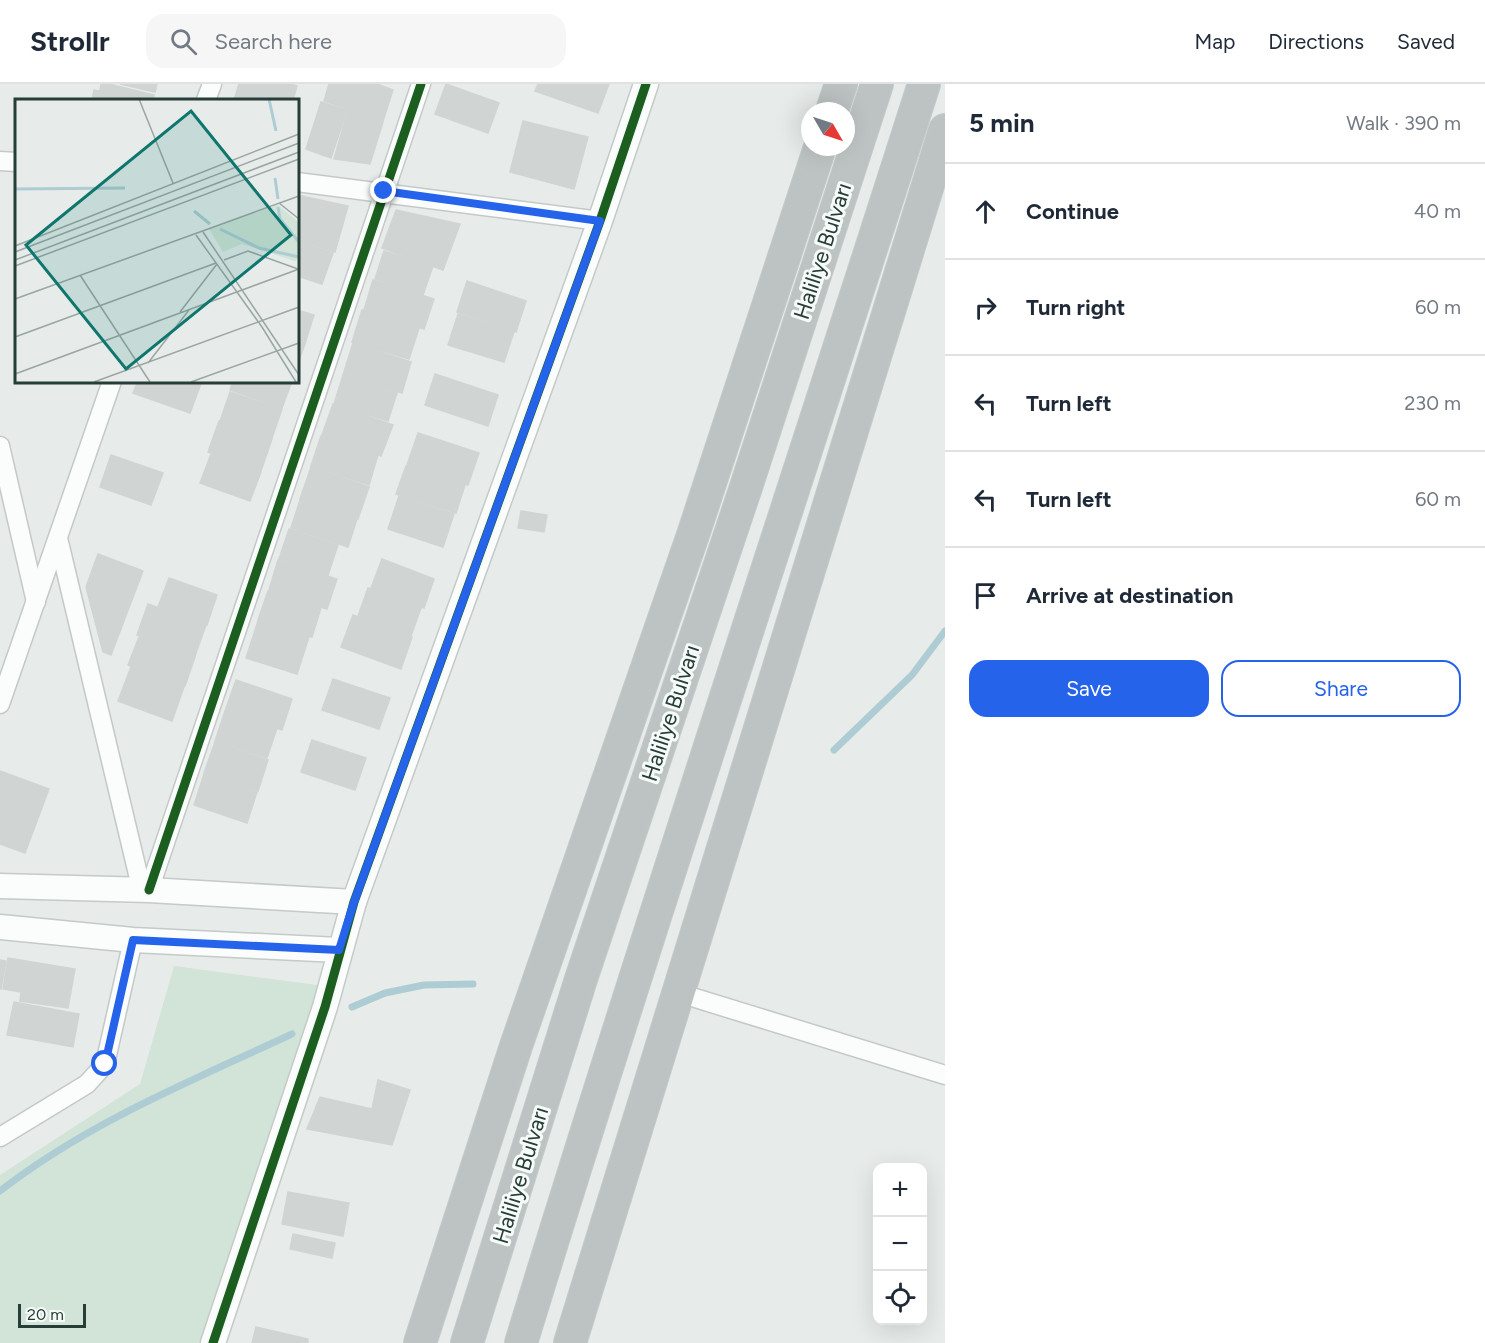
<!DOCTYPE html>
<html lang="en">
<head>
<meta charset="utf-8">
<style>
	:root { --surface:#fff; --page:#f6f6f7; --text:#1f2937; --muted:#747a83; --line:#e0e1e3; --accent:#2563eb }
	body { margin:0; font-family:Figtree,sans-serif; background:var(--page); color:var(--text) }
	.controls { position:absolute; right:18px; bottom:18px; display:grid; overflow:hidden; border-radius:12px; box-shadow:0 6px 24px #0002 }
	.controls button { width:54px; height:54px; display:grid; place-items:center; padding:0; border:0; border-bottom:2px solid var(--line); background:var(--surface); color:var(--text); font:30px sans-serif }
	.compass { position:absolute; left:801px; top:18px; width:54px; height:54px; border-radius:50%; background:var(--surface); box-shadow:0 6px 24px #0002; rotate:129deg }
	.scale { position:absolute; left:18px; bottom:15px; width:68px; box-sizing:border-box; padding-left:6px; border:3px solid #273d38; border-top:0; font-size:16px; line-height:21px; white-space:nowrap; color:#273d38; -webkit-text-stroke:4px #f6faf8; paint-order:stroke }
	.stop { position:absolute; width:18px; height:18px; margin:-14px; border:4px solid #2563eb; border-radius:50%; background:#fff }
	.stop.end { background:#2563eb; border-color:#fff; box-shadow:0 2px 6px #0008 }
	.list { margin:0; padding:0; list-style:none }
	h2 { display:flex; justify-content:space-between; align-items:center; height:78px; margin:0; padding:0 24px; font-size:26px }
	h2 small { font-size:20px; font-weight:400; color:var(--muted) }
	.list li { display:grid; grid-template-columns:39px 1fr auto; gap:18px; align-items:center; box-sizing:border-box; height:96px; padding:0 24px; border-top:2px solid var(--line) }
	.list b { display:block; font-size:22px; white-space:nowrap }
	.list em { font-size:20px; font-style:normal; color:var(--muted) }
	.actions { display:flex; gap:12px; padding:18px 24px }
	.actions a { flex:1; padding:14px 0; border:2px solid var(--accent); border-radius:18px; text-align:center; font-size:21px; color:var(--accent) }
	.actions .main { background:var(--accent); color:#fff }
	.icon { flex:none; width:33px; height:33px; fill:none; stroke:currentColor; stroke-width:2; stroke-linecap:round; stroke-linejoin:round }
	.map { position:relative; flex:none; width:945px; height:1259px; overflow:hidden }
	header { display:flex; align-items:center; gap:36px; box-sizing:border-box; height:84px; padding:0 30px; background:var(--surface); border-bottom:2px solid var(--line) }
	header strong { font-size:28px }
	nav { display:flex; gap:33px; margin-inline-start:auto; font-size:21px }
	.search { width:420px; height:54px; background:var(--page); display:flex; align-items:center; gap:15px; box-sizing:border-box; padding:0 21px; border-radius:18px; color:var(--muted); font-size:22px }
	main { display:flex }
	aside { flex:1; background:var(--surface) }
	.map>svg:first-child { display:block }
</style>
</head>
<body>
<header>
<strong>Strollr</strong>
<div class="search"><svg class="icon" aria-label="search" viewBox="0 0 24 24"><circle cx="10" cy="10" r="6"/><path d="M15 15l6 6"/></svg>Search here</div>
<nav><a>Map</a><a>Directions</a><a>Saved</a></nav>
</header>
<main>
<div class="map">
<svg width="945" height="1259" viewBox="0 0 945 1259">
	<rect width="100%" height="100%" fill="#e7ecea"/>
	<!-- green -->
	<path fill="#d2e3d8" d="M174,882L332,903L207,1259H0V1091L140,1000Z"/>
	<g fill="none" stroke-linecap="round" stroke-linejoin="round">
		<!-- stream -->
		<g stroke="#aeccd4" stroke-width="7">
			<path d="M834,666L912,591L945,547"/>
			<path d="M352,923L385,909L424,901L473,900"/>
			<path d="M0,1107C89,1038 191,997 292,950"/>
		</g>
	</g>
	<!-- building -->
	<g fill="#d0d4d3" stroke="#d0d5d3" stroke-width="1.5">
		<path d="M101,0H109L154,11L153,16H92L94,6L100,7Z"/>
		<path d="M120,0H157L155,8Z"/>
		<path d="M239,0H290L297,2L293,16H234Z"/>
		<path d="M329,0H377L393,6L383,37L324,17Z"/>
		<path d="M446,0L499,19L488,49L435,30Z"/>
		<path d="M538,0H609L598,29L535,7Z"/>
		<path d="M321,18L347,26L331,74L306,65Z"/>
		<path d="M348,26L383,38L370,80L334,75Z"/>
		<path d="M523,37L588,53L574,105L510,88Z"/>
		<path d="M297,111L348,122L335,168L297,156Z"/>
		<path d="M396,126L460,140L443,186L382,164Z"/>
		<path d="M297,157L333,169L322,200L297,192Z"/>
		<path d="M384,167L433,182L423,211L375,195Z"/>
		<path d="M373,196L434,215L424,245L364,226Z"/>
		<path d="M467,197L526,217L516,248L457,228Z"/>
		<path d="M297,226L314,231L306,256L297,253Z"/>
		<path d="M362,226L419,244L409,275L352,258Z"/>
		<path d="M458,230L514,248L504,278L448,261Z"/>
		<path d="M297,254L306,257L297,282Z"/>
		<path d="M353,259L411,278L402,309L343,291Z"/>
		<path d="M435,290L498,311L488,342L425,321Z"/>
		<path d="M343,291L397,309L388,337L334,320Z"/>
		<path d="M138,297H202L190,329L133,309Z"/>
		<path d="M233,297H292L282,324L230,306Z"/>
		<path d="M230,308L282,325L272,354L220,337Z"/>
		<path d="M333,320L393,341L381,372L322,351Z"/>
		<path d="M219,337L272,355L261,387L208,368Z"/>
		<path d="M418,349L479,369L468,401L407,381Z"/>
		<path d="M321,352L378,371L369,401L311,382Z"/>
		<path d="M211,370L261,388L250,417L200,399Z"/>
		<path d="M111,371L163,389L151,421L100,403Z"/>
		<path d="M406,382L465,401L456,429L396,410Z"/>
		<path d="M311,383L369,403L358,435L300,415Z"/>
		<path d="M399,412L454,430L443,463L388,445Z"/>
		<path d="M300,416L357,435L348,463L291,444Z"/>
		<path d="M521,427L547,431L544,448L518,444Z"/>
		<path d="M289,445L338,461L328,491L279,475Z"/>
		<path d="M98,470L143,487L111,571L103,568L86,503Z"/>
		<path d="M382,475L434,495L424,524L371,504Z"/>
		<path d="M278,476L337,495L327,525L269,506Z"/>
		<path d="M169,494L217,511L207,541L158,523Z"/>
		<path d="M368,504L421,524L411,552L358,532Z"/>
		<path d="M268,507L321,524L312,553L258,536Z"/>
		<path d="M148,520L206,541L195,572L137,551Z"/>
		<path d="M353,531L412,553L401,585L341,563Z"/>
		<path d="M258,537L309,553L297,590L246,574Z"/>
		<path d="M139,553L195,573L185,602L128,581Z"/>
		<path d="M131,583L184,603L172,637L118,617Z"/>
		<path d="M333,595L390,614L379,645L322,626Z"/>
		<path d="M236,596L292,615L282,646L225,627Z"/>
		<path d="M225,627L277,644L267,674L215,657Z"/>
		<path d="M312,656L366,674L355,706L301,688Z"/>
		<path d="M215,658L268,676L258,707L204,689Z"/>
		<path d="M0,687L49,705L25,769L0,760Z"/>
		<path d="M204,690L257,708L247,739L194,721Z"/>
		<path d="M8,874L75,885L68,924L20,917L21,908L3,905Z"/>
		<path d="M0,876L6,877L1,905H0Z"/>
		<path d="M14,918L79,930L73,963L7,951Z"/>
		<path d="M378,996L410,1006L392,1061L307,1045L320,1013L372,1025Z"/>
		<path d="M288,1108L349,1119L343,1152L282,1140Z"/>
		<path d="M293,1150L335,1159L332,1174L290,1165Z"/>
		<path d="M256,1243L308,1255V1259H252Z"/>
	</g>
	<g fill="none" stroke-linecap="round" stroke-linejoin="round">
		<!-- street casing -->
		<g stroke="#c4c9c7" stroke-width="21">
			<g id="street">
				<path d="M206,16L212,0"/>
				<path d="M0,77L16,78"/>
				<path d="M297,98L600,137"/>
				<path d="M0,362L36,518"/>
				<path d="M58,454L142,807"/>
				<path d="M0,620L112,297"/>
				<path d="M149,806L421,0"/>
				<path d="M679,909L945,991"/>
				<path d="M0,1053L87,1000L105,980L133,856"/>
			</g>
		</g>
		<!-- secondary casing -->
		<g stroke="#c4cac8" stroke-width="27">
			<g id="secondary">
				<path d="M0,802L149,806L354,818"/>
				<path d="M0,843L133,856L339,866"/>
				<path d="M213,1259L325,923L354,818L600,137L646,0"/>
			</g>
		</g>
		<!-- highway casing -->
		<g stroke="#c3cac8" stroke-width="34">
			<g id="highway">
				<path d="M832,27L841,0"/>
				<path d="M420,1259L516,962L694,448L820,63"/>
				<path d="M467,1259L581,895L746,403L877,0"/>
				<path d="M521,1259C650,838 790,420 924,0"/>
				<path d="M570,1259L945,46"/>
			</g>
		</g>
		<!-- street -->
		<use href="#street" stroke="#fbfcfc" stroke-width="18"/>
		<!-- secondary -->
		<use href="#secondary" stroke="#fbfcfc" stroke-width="24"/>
		<!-- highway -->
		<use href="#highway" stroke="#bcc3c2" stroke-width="32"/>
		<!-- cycleway casing -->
		<g stroke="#f6faf8" stroke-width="13">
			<g id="cycleway">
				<path d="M149,806L421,0"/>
				<path d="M213,1259L325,923L354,818L600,137L646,0"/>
			</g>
		</g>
		<!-- cycleway -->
		<use href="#cycleway" stroke="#1b5e20" stroke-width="9"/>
	</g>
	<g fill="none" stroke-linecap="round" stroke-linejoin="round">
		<!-- route -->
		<path stroke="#2563eb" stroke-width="8" d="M105,980L133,856L339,866L354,818L600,137L384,107"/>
	</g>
	<g text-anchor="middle" stroke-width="6" stroke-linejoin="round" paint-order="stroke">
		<!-- street labels -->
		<g font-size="22" fill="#273d38" stroke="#f6faf8">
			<text transform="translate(822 167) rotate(-72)" y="8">Haliliye Bulvarı</text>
			<text transform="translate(670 629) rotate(-72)" y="8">Haliliye Bulvarı</text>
			<text transform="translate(520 1091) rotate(-73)" y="8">Haliliye Bulvarı</text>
		</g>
	</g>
	<!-- overview -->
	<g transform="translate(15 15)">
		<rect width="284" height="284" fill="#e7ecea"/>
		<path d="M263,106L283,123V160L280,162L227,145L208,153L194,130Z" fill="#d2e3d8"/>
		<path fill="none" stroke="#aeccd4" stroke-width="3" d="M254,0L261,32M260,79L263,100M0,90L110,89M263,108L265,120L284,143M179,112L195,125M205,130L244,149L284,158"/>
		<path fill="none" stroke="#9aa6a3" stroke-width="1.5" d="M124,0L158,84M264,104L284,120M188,133L284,276M181,136L247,228L281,283M0,147L284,35M0,153L284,44M0,161L284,53M209,161L233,152L283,170M0,167L284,60M65,176L135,283M0,200L284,97M165,213L202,165M0,238L201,164M133,264L174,211M0,275L284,170M79,283L284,208M176,283L284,244"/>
		<path fill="#0f766e" fill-opacity="0.15" stroke="#0f766e" stroke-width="3" d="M176,12L276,136L111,270L11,146Z"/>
		<rect width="284" height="284" fill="none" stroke="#273d38" stroke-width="3"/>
	</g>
</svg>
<div class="controls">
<button>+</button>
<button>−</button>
<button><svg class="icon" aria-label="locate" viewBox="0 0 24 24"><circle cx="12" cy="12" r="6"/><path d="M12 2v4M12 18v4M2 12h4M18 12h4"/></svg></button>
</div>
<svg class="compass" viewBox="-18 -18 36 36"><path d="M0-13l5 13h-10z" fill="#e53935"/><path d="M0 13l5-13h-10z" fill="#747a83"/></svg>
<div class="scale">20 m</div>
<div class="stop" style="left:105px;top:980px"></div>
<div class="stop end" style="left:384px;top:107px"></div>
</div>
<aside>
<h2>5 min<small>Walk · 390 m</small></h2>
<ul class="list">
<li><svg class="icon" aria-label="ahead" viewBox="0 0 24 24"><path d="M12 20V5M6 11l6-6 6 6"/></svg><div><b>Continue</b></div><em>40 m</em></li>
<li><svg class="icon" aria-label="right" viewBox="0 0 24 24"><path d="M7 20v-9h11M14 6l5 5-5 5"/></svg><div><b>Turn right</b></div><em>60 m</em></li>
<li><svg class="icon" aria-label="left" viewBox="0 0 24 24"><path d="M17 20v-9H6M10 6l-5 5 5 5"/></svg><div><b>Turn left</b></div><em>230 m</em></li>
<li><svg class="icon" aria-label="left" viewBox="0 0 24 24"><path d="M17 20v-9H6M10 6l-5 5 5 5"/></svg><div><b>Turn left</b></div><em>60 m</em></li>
<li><svg class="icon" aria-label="arrive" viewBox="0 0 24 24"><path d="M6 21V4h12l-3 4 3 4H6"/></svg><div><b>Arrive at destination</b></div></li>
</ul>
<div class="actions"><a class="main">Save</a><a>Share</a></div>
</aside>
</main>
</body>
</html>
